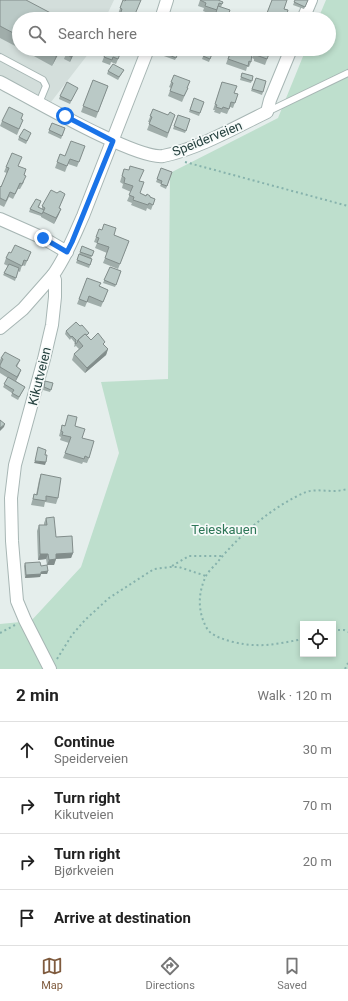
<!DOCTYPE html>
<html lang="en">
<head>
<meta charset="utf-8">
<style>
	:root { --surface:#fff; --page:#f6f6f6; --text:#222; --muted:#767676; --line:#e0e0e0; --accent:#7f5b3e }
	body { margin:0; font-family:Roboto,sans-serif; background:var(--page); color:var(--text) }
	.controls { position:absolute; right:12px; bottom:12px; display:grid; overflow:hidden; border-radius:0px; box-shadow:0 2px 6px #0003 }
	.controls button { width:36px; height:36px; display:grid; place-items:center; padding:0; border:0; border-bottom:1px solid var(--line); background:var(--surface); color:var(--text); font:20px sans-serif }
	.stop { position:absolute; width:12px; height:12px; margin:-9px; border:3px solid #1a73e8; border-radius:50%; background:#fff }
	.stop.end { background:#1a73e8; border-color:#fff; box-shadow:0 1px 4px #0008 }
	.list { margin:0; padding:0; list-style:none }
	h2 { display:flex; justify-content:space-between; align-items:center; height:52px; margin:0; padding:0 16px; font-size:17px }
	h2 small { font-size:13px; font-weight:400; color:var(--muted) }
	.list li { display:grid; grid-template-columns:26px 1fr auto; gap:12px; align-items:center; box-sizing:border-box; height:56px; padding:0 16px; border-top:1px solid var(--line) }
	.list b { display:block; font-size:15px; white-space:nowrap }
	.list p { margin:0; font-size:13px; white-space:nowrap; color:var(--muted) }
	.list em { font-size:13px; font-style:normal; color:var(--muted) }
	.icon { flex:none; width:22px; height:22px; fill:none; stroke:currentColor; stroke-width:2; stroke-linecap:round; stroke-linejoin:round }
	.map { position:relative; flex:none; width:348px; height:669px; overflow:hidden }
	.search { position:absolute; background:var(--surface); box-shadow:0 2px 6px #0003; left:12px; right:12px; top:12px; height:44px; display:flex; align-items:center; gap:10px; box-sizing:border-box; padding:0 14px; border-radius:22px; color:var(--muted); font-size:15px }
	.sheet { height:276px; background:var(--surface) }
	nav { display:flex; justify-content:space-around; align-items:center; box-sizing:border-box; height:56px; border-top:1px solid var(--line); background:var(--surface); font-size:11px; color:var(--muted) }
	nav a { display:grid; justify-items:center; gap:2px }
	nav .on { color:var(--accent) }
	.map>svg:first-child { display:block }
</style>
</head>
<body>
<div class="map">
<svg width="348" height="669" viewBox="0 0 348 669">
	<rect width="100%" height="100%" fill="#e5eeec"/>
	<!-- built -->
	<path fill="#d3dedb" d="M0,0H114L105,19H19V49H92L51,102L0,75Z"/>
	<!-- green -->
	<path fill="#bedfcd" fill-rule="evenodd" d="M326,0H348V669H0V624L31,621L81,567L119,453L101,382L168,379L170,173L278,118L306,49H329V19H318ZM303,624H333V654H303Z"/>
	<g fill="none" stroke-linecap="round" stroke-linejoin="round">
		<!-- lane casing -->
		<g stroke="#a7b6b4" stroke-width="8">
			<g id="lane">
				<path d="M0,57L43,80L46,86L39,103"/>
				<path d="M267,112L348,73"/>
			</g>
		</g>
		<!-- street casing -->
		<g stroke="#a7b6b4" stroke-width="14">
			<g id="street">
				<path d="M161,19L167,0"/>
				<path d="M303,19L311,0"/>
				<path d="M0,82C29,97 136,160 163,156C198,149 236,127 267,112L270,100L291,49"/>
				<path d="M0,219L43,238L67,252"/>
				<path d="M0,328L23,309L53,275"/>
				<path d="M50,669L25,620L17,601L12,541L11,498L15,465L44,359L52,325L55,297V280L53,275C66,257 74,236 83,216L148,49"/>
			</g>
		</g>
		<!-- path -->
		<g stroke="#86b2ac" stroke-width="2" stroke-dasharray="2 3" stroke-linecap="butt">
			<path d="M185,162L348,206"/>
			<path d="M172,566L189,556H222"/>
			<path d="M333,630H344L348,632"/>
			<path d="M0,633L15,625"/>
			<path d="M303,639C287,642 270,646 254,645C243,645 220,640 211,633C207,630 205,625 203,620C198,606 199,592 205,578C207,573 212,568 216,564C238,536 273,506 306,492C315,489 324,491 333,491C338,491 343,490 348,489"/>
			<path d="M57,659L72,635L85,620L109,598L154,569L170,567H179L206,576"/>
			<path d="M345,669L348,663"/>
		</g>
		<!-- lane -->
		<use href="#lane" stroke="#fff" stroke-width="6"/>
		<!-- street -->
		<use href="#street" stroke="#fff" stroke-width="12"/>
	</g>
	<!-- wall -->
	<g fill="#a0adaa">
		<path d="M0,0L19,19V48L0,38Z"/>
		<path d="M123,0L134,19H118L120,15L118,14Z"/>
		<path d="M200,0L223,2L221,7L227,18L214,19L217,8L215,16L203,11L204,8L198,6Z"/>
		<path d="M272,0L284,9L288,10L285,19H268L265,18Z"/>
		<path d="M295,0H308L304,9L293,5Z"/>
		<path d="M21,49H61L52,66Z"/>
		<path d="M68,49H76L70,62L64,59Z"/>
		<path d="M107,49H122L116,64L111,62L110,65L102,62Z"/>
		<path d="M164,49H180L175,60L161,55Z"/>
		<path d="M189,49H210L209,53L212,54L209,62L202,59L204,54Z"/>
		<path d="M231,49L251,62L249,67H247L246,71L226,64Z"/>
		<path d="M255,49H271L265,65L254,61V59L252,58Z"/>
		<path d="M124,70L118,80L107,74L108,71Z"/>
		<path d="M242,73L253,76L251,83L240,80Z"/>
		<path d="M174,75L188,88L182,102L168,96L171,88L169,87Z"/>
		<path d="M256,78L266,81L262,95L251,91Z"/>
		<path d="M93,80L108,86L96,118L81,112Z"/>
		<path d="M222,82L234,93L238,94L233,108L230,107L227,114L221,112L220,114L214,112L215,110H213Z"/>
		<path d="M76,90L70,104L59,99L60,96Z"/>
		<path d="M194,98L204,102L199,116L189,112Z"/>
		<path d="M153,109L168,115H175L167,138L147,130L150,122H148Z"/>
		<path d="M178,115L190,119L185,133L173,129Z"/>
		<path d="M2,121L21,125L17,135L0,126Z"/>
		<path d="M52,123L65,128L61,139L48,133Z"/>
		<path d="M31,133L26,144L18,140L19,137Z"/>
		<path d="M85,146L77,167L68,164L65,172L55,168L60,154L65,156Z"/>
		<path d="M19,166L24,175V182L20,189H18L13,199L9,197L4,207L0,205V186L1,187L7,173L4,172L6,167Z"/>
		<path d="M161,168L172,172L166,189L160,186L161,184L156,182Z"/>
		<path d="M124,169L140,181V193L155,199L151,210L147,208L146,211L131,205L132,203L127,201L131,192L122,188L123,184L120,182Z"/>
		<path d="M57,193L65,194L59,208L61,209L59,214L54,224L41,217V216L29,212L30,209L41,201L39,207L42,209V206Z"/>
		<path d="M114,235L129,241L118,269L103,263L107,253L95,248L97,243L94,242L96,237Z"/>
		<path d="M82,246L94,251L91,258L92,259L89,268L76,263Z"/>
		<path d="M31,252L25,266L22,265L20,272L18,271L15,281L3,275L8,266L4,264L6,258L11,253Z"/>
		<path d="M110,267L121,271L115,287L103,283Z"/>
		<path d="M87,278L99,286L108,290L101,307L87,302L85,307L77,304Z"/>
		<path d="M66,331L88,336L91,340L104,345L108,349L106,355L85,373L72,360L74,354L79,349L76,346L74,347L75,343L71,338L70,340L65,334Z"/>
		<path d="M1,358L20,360L17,367L21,370L19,375L16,381L25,387L18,400L11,396L12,393L3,387L8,378L0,373V360Z"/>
		<path d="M45,381L53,383L50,392L43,390Z"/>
		<path d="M62,425H65L75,426L82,438L89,458L87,463L83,462L82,464L63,458L69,443L60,440L61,437L59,436Z"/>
		<path d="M41,474L58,498L56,504L45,502L44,507L31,505L34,494L36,495L39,480Z"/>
		<path d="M46,518L56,537L73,553L71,558L56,559L54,565H47L46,559L38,560L37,531L39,525H44V523Z"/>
		<path d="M25,563L41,566L48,571L47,574H41L40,577L25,578L24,566Z"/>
	</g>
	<!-- shaded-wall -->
	<g fill="#828d8b">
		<path d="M59,49H61L52,66L56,56Z"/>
		<path d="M75,49H76L70,62L71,57Z"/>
		<path d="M61,209L59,214L54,224L56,218Z"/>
		<path d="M108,349L106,355L85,373L87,368Z"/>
		<path d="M21,370L19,375L15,382L17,377Z"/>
		<path d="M5,424L4,427L0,431V428Z"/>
		<path d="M35,461L46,462L45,465L34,463Z"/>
		<path d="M73,553L71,558L54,559L56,554Z"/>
		<path d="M40,554H48L46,559L38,560Z"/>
		<path d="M56,559L54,565H47L49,560Z"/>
		<path d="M48,571L47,574H41L40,577L25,578L26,575L41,572Z"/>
	</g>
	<!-- building -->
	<g fill="#bac9c6" stroke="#828d8b">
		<path d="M0,0H26L62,19H19V36L0,26Z"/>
		<path d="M123,0L125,1L126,0H141L133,19H130L120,15L122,9L120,8Z"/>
		<path d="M200,0H218L223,2L222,4L219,3L217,10L205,6L206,3Z"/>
		<path d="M272,0H287L284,9L288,10L286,17L282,16L281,17L267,13Z"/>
		<path d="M295,0H308L305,7L294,2Z"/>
		<path d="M218,6L230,10L227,18L229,19H214Z"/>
		<path d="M43,49H59L56,56Z"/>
		<path d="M68,49H75L71,57L66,54Z"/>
		<path d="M107,49H122L118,59L113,57L112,60L104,57Z"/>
		<path d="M164,49H180L176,58L162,52Z"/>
		<path d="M232,49H241L252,53L251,62L249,61L248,66L228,59Z"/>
		<path d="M255,49H271L267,59L256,55V54L254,53Z"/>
		<path d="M205,51L212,54L210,59L203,56Z"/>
		<path d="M113,64L124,70L119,77L108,71Z"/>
		<path d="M242,73L253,76L252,81L241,77Z"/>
		<path d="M174,75L190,81L187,88H188L184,96L170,91L173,83L171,82Z"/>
		<path d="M256,78L266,81L263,92L252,89Z"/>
		<path d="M93,80L108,86L98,112L83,106Z"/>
		<path d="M67,82L78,88L71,101L60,96Z"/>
		<path d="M222,82L237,86L234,93L238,94L235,103L231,102L229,109L223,107L222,109L216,107L217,105L215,104Z"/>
		<path d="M194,98L204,102L200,113L190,110Z"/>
		<path d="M9,107L23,114L21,119L23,120L19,129L2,121Z"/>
		<path d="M153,109L168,115L170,112L175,115L168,133L149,124L152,117L150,116Z"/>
		<path d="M178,115L190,119L186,131L174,126Z"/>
		<path d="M52,123L65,128L62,136L49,130Z"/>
		<path d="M24,129L31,133L27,141L19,137Z"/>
		<path d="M71,141L85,146L79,162L70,159L67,166L57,162L60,154L65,156Z"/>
		<path d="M12,153L22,157L18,166L26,169L24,175L26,176L22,184L20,183L15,194L10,192L6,201L0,198V186L1,187L9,168L6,167Z"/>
		<path d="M130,166L144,170L139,181L144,182L140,193L146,196L147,194L150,196V197L155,199L153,205L149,203L148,205L133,200L134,197L129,195L133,186L124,183L125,178L122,176L124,169L129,170Z"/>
		<path d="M161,168L172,172L167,186L161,184L162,181L157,179Z"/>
		<path d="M51,190L57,193L60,191L65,194L59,208L61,209L56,218L43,212L45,208L42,206Z"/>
		<path d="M36,199L41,201L38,207L44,210L42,214L30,209Z"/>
		<path d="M104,224L116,228L114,235L129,241L120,264L105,258L109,247L97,243L99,238L96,237L99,229L102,230Z"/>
		<path d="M15,245L31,252L27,261L24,260L22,266L6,258L9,252L11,253Z"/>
		<path d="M82,246L94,251L92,256L80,252Z"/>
		<path d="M79,254L92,259L90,265L77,260Z"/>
		<path d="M9,264L19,268L16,278L4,273Z"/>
		<path d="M110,267L121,271L116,285L104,280Z"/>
		<path d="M87,278L101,283L99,286L108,290L103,302L89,296L87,302L79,299Z"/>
		<path d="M76,322L80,326L82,325L89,333L87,335L85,334L78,340L77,343L75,344L76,340L72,336L71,337L66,331Z"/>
		<path d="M98,333L105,342L103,344L108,349L87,368L74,354L83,346L78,340L85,334L91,340Z"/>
		<path d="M5,352L20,360L16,366L21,370L17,377L0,367V365L3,359L1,358Z"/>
		<path d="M8,377L25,387L19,397L12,393L14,390L4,384Z"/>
		<path d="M45,381L53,383L51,390L44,387Z"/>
		<path d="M68,415L77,417L75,426L85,429L82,438L94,441L89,458L85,456L84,459L65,453L71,437L62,435L63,432L61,431L62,425L65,426Z"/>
		<path d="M0,420L5,424L0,428Z"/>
		<path d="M38,447L46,450L45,455H47L46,462L35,461Z"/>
		<path d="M41,474L61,478L58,498L46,496V501L33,499L34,494L37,495Z"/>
		<path d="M54,517L56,537L72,536L73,553L56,554V559L49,560L48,554H40L39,525H47L46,518Z"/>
		<path d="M40,562L41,566L47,565L48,571L41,572V574L26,575L25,563Z"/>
	</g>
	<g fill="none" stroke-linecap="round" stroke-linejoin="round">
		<!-- route -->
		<path stroke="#1a73e8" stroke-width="5" d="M43,238L67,252L72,242L113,141L65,116"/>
	</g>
	<g text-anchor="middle" stroke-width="3.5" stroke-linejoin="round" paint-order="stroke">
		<!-- street labels -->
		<g font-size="13" fill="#24403e" stroke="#f6faf9">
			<text transform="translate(207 138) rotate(-22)" y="5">Speiderveien</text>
			<text transform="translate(39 376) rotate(-76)" y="5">Kikutveien</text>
		</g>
		<!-- park labels -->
		<g font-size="13" fill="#2e7758" stroke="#f6faf9">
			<text x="224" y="534">Teieskauen</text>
		</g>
	</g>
</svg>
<div class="controls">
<button><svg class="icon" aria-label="locate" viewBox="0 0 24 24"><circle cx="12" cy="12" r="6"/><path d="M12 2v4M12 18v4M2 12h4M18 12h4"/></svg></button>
</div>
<div class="stop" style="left:65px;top:116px"></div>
<div class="stop end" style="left:43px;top:238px"></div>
<div class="search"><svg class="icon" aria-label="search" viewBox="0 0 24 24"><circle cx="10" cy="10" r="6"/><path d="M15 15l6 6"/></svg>Search here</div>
</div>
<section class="sheet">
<h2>2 min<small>Walk · 120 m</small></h2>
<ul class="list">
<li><svg class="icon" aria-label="ahead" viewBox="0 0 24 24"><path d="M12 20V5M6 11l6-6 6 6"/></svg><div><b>Continue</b><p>Speiderveien</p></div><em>30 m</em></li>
<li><svg class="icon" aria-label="right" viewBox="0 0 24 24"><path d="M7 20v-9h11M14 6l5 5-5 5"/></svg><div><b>Turn right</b><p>Kikutveien</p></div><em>70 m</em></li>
<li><svg class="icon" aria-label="right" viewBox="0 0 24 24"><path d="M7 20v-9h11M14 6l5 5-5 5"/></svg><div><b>Turn right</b><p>Bjørkveien</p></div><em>20 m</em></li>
<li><svg class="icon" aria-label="arrive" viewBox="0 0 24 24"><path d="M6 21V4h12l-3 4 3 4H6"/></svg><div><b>Arrive at destination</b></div></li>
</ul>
</section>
<nav>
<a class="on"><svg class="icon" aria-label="map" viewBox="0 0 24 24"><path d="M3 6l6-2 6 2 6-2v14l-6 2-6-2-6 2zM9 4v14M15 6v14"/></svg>Map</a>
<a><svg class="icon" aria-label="directions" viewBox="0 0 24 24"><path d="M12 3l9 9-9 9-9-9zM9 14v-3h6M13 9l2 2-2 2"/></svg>Directions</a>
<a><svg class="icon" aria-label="saved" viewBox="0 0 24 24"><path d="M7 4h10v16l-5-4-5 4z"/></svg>Saved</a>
</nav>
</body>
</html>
